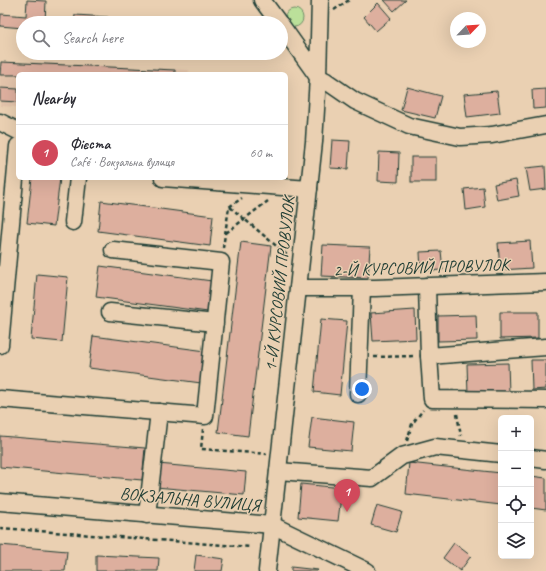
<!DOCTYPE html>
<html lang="en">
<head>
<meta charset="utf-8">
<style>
	:root { --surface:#fff; --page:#f7f7f7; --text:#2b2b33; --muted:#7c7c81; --line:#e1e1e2; --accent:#d1495b }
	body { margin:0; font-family:Caveat,sans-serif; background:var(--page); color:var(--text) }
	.controls { position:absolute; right:12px; bottom:12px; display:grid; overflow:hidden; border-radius:6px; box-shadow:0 4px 16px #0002 }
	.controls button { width:36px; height:36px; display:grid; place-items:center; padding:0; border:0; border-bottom:1px solid var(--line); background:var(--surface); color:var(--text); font:20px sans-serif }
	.compass { position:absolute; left:450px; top:12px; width:36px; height:36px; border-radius:50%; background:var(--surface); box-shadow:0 4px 16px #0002; rotate:65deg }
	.you { position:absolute; left:362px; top:389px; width:14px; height:14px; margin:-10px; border:3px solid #fff; border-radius:50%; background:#1a73e8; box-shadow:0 0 0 6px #1a73e833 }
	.badge { display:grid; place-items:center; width:26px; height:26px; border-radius:50%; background:var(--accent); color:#fff; font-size:13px; font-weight:700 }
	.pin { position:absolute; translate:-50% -33px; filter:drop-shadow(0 1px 2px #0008) }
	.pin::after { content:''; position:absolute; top:21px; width:14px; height:12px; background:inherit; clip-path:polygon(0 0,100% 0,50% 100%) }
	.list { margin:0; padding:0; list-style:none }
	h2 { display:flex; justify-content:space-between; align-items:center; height:52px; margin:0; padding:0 16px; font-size:17px }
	h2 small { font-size:13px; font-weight:400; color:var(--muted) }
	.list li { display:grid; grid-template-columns:26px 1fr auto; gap:12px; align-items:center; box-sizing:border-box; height:56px; padding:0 16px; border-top:1px solid var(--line) }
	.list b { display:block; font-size:15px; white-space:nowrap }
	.list p { margin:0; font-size:13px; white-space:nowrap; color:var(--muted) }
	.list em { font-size:13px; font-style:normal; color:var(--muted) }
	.icon { flex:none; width:22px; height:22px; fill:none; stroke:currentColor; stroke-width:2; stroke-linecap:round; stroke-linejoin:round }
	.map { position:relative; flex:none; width:546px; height:571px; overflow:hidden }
	.search { position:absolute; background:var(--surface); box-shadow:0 4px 16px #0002; left:16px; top:16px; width:272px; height:44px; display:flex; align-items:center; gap:10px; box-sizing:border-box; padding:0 14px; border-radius:22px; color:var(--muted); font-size:15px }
	.panel { position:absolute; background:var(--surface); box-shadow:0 4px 16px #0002; left:16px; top:72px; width:272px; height:108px; border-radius:6px }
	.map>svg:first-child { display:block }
</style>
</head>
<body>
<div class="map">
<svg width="546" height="571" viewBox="0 0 546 571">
	<rect width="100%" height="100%" fill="#ead0b2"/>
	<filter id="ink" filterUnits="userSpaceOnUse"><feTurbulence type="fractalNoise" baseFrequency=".025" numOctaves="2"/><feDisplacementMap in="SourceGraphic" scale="8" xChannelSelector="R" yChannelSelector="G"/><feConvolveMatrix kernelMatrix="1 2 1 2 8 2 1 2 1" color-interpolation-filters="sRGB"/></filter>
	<g filter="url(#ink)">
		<!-- built -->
		<path fill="#e2c3aa" d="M0,61L189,70L188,74H18V107L0,106Z"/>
		<!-- green -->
		<circle fill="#bbe09a" stroke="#6d8e67" cx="294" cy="18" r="9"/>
		<!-- building -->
		<g fill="#ddaf9e" stroke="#1f3d34">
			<path d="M27,0L46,1L45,23H23V28L0,26L1,14L26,16Z"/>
			<path d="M384,0H406L394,11Z"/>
			<path d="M378,3L391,18L376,31L364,17Z"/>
			<path d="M75,15L108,17V23H74Z"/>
			<path d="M218,16L250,21V23H217Z"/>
			<path d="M1,62L175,70V74L0,75Z"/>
			<path d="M407,87L441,96L435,118L401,110Z"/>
			<path d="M0,88L18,89V102L0,101Z"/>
			<path d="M546,89V108L533,109L532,90Z"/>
			<path d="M497,91L500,113L467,117L464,94Z"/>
			<path d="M332,140L350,141L348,169L330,168Z"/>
			<path d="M379,152L399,153L398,182L378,181Z"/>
			<rect x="411" y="157" width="25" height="25"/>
			<path d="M545,166L546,189L530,191L526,168Z"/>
			<path d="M32,178H60L54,226L27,223Z"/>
			<path d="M516,180L519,196L497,200L494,184Z"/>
			<path d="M483,187L485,207L466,210L464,189Z"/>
			<path d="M101,201L213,216L210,246L98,231Z"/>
			<path d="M530,241L532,268L500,270L498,243Z"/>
			<path d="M241,242L271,246L248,436L218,432Z"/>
			<path d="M323,245L370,247L368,278L321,276Z"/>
			<path d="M441,251L443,270L421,271L420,252Z"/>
			<path d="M100,266L212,281L208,312L96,297Z"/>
			<path d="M37,274L68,277L62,342L31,339Z"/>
			<path d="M415,310L416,339L373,341L371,313Z"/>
			<path d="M500,312H538V338L500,339Z"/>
			<path d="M476,315L477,340L438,341V316Z"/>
			<path d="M321,319L347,321L340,395L314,392Z"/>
			<path d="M93,336L206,351L201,383L89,368Z"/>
			<path d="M531,360H546V389L532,390Z"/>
			<path d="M508,363L509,393L468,394L467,364Z"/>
			<path d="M312,417L354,422L351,451L308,447Z"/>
			<path d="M0,436L145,448L142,480L0,467Z"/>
			<path d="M409,463L501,473V505L406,494Z"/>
			<path d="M158,464L246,472L244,495L156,487Z"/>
			<path d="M531,476L546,478V510L531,508Z"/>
			<path d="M301,484L342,488L338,521L298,517Z"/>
			<path d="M377,505L402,512L396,532L371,525Z"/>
			<path d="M454,543L471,556L460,571L443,558Z"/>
			<path d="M0,545L67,551L65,571H0Z"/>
			<path d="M96,555L159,558L158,571H96Z"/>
			<path d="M196,555L224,559L222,571H194Z"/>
			<path d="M291,567L318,570L317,571H291Z"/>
		</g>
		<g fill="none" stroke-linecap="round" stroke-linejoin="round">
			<!-- minor casing -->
			<g stroke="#1f3d34" stroke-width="19">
				<g id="minor">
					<path d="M262,0L279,23"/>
					<path d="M281,25L318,77L326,81L355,101L409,126L460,137L492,135L546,125"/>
					<path d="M0,122L18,131"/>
					<path d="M163,178L309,189"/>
					<path d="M73,222L78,178"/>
					<path d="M427,286L429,356L546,347"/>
					<path d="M298,288H375L546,282"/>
					<path d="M110,312L215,323"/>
					<path d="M0,345L18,146"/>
					<path d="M429,356L432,399L546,400"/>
					<path d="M358,394L362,288"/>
					<path d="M0,399L205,416L221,262L113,250"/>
					<path d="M531,458L546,460"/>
					<path d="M278,471L372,478L402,456L435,447L501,454"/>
					<path d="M0,502L272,525L367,571"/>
					<path d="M147,515L159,412"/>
					<path d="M267,571L314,142L318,77L320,0"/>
				</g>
			</g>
			<!-- path -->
			<g stroke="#1f3d34" stroke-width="2.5" stroke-dasharray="4 3" stroke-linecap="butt">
				<path d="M334,10L349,0"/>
				<path d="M230,207L287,255"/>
				<path d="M226,233L268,201"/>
				<path d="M223,248L229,207L242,198"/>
				<path d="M374,357L415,356"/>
				<path d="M457,414L461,436"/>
				<path d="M203,429L201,449L267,454"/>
				<path d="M407,441L412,424L423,410"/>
				<path d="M0,528L250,547"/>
			</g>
			<!-- minor -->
			<use href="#minor" stroke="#ead0b2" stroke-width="16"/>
		</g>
	</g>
	<g text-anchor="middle" stroke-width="3" stroke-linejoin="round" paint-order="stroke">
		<!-- street labels -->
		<g font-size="17" fill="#1f3d34" stroke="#ead0b2">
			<text transform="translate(421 267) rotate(-2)" y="6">2-Й КУРСОВИЙ ПРОВУЛОК</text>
			<text transform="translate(279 284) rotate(-84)" y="6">1-Й КУРСОВИЙ ПРОВУЛОК</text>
			<text transform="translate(190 499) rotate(5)" y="6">ВОКЗАЛЬНА ВУЛИЦЯ</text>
		</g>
	</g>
</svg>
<div class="controls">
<button>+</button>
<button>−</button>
<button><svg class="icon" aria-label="locate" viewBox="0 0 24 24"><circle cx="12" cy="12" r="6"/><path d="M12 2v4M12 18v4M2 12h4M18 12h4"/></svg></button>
<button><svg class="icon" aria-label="layers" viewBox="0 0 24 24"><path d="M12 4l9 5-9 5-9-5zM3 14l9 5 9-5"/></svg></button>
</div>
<svg class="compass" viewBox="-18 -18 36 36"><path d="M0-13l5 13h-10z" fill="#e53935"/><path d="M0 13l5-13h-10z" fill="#7c7c81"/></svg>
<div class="you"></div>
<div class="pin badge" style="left:347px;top:512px">1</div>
<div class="search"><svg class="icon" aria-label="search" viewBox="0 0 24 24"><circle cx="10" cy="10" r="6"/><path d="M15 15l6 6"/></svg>Search here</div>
<section class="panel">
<h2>Nearby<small></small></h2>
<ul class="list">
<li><span class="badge">1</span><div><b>Фієста</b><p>Café · Вокзальна вулиця</p></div><em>60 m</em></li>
</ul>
</section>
</div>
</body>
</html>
